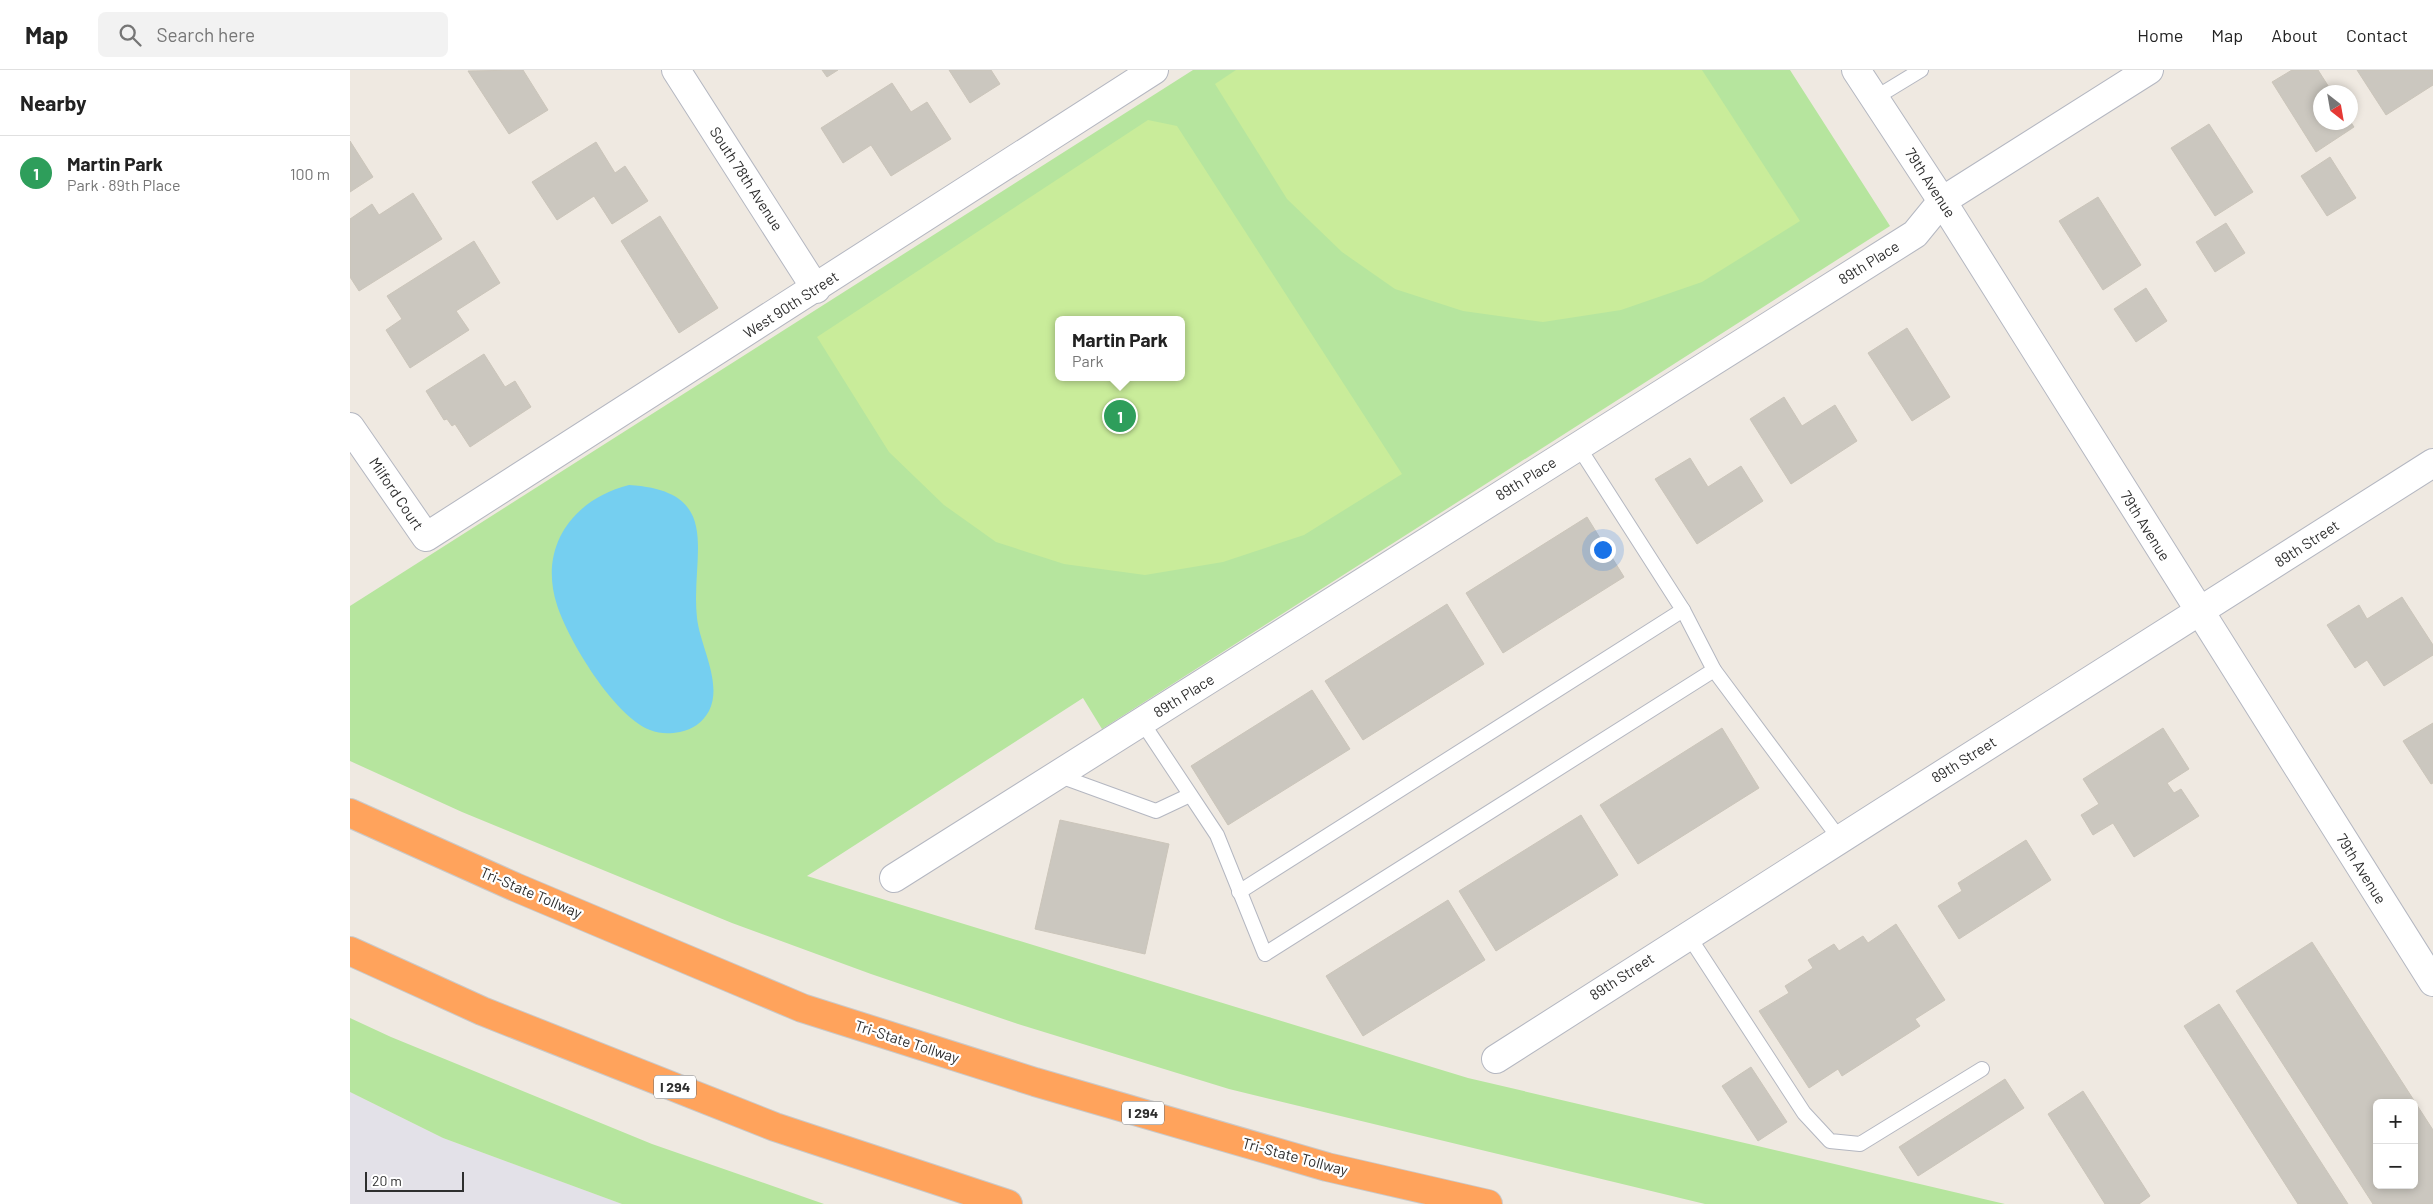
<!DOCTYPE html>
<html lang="en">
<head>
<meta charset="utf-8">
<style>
	:root { --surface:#fff; --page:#f2f2f2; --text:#222; --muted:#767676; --line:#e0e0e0; --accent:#2563eb }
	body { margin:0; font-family:Barlow,sans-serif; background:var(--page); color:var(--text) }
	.controls { position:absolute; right:15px; bottom:15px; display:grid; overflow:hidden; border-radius:8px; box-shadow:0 2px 8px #0003 }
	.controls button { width:45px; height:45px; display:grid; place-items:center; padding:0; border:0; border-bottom:1px solid var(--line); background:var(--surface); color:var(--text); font:25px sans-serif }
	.compass { position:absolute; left:1963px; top:15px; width:45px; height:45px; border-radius:50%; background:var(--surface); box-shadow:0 2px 8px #0003; rotate:149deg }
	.scale { position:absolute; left:15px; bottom:12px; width:99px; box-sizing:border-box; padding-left:5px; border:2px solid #2e2e2e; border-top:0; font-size:14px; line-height:18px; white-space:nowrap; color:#2e2e2e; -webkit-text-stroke:4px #fff; paint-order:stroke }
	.you { position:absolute; left:1252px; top:479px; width:18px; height:18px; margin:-12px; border:4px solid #fff; border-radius:50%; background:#1a73e8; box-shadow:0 0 0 8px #1a73e833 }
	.badge { display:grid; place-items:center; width:32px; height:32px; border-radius:50%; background:var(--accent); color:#fff; font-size:16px; font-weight:700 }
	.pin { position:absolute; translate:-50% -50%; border:2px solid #fff; box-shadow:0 1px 5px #0006 }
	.popup { position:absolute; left:705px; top:246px; width:130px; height:65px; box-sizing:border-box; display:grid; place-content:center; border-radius:8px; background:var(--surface); filter:drop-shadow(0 1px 4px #0005); font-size:16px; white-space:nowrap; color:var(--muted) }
	.popup b { font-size:19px; color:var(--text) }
	.popup::after { content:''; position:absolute; left:50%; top:100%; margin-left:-10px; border:10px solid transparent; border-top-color:var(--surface) }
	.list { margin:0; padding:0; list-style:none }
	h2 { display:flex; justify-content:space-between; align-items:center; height:65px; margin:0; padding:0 20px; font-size:21px }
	h2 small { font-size:16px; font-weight:400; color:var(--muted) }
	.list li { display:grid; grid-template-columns:32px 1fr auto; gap:15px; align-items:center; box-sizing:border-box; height:75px; padding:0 20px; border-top:1px solid var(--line) }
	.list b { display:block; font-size:19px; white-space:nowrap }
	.list p { margin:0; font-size:16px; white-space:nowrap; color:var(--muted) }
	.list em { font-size:16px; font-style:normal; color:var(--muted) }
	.icon { flex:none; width:28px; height:28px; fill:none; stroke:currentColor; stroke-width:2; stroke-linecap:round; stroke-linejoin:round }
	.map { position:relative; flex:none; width:2083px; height:1134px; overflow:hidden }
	header { display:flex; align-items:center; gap:30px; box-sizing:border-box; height:70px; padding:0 25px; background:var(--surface); border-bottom:1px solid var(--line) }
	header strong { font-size:24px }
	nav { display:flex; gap:28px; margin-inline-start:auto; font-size:18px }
	.search { width:350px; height:45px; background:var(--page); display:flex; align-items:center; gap:12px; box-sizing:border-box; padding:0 18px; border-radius:8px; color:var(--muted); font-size:19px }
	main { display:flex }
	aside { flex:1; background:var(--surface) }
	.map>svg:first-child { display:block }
</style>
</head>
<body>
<header>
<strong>Map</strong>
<div class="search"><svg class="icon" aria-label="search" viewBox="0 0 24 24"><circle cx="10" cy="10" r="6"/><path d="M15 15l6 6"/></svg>Search here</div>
<nav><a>Home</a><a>Map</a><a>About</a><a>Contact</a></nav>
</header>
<main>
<aside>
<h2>Nearby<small></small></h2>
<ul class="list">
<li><span class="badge" style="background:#2e9e5b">1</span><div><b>Martin Park</b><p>Park · 89th Place</p></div><em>100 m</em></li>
</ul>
</aside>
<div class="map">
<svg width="2083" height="1134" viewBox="0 0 2083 1134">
	<rect width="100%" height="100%" fill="#efe9e1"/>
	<!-- industrial -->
	<path fill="#e3e1e8" d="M0,1022L93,1068L272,1134H0Z"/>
	<!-- green -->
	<g fill="#b6e59e" fill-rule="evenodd">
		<path d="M843,0H1440L1540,156L752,659L733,628L457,806L1118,1008L1655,1134H1355L879,1019L668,954L521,904L382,853L112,742L0,691V536ZM709,250H831V307H709Z"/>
		<path d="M0,948L41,967L302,1074L474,1134H272L93,1068L0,1022Z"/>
	</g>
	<!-- pitch -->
	<g fill="#c9ec9a" fill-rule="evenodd">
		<path d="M886,0H1352L1450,151L1352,212L1271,240L1193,252L1113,241L1045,219L992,182L937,129L865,14Z"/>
		<path d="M798,50L827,56L1052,404L954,465L873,492L795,505L714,494L646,472L594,435L539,382L467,267ZM709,250H831V307H709Z"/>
	</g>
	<!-- water -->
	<path fill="#75cff0" d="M279,415C376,421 340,485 347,548C350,576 373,613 359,641C352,653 343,659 330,662C319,664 310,664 300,660C264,646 218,570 207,535C188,477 223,429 279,415Z"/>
	<!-- building -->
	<g fill="#cbc7bf" stroke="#cbc5ba" fill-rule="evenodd">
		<path d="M173,0L198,40L159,64L118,1Z"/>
		<path d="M472,0H488L477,7Z"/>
		<path d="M599,0H641L650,14L620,33Z"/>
		<path d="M1942,0H1968L1982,22H1970V52L2000,51L2004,57L1966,82L1922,12Z"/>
		<path d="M2007,0H2083V15L2036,45Z"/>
		<path d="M542,13L561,42L577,32L601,69L541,106L521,75L493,93L471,58Z"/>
		<path d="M1859,54L1903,122L1865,146L1821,78Z"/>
		<path d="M0,71L23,107L0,122Z"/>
		<path d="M246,72L265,103L275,96L298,131L262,154L244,126L207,150L182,112Z"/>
		<path d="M1980,87L2006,128L1977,146L1951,106Z"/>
		<path d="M63,123L92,169L9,221L0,207V149L22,134L29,145Z"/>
		<path d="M1748,127L1791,195L1753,220L1709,151Z"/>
		<path d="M310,146L368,238L329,263L271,171Z"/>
		<path d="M1876,153L1895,183L1865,202L1846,172Z"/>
		<path d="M124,171L150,213L106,241L119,260L60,298L36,260L52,249L37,226Z"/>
		<path d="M1796,218L1817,251L1786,272L1764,239Z"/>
		<path d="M1557,258L1600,327L1562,351L1518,283Z"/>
		<path d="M134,284L155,317L165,311L181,337L120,377L105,354L102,356L97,349L94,350L76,321Z"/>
		<path d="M1434,327L1452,356L1485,335L1507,371L1441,414L1400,349Z"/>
		<path d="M1340,388L1358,417L1391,396L1413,431L1347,474L1305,409Z"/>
		<path d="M1237,447L1274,507L1153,583L1116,523Z"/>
		<path d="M2052,527L2083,575V585L2034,616L2017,590L2005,598L1977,555L2009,535L2017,549Z"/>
		<path d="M1097,534L1134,594L1013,670L975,611Z"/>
		<path d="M962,620L1000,679L878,755L841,696Z"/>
		<path d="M2083,653V713L2081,714L2053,671Z"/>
		<path d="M1372,658L1409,718L1288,794L1250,735Z"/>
		<path d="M1813,658L1839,699L1817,713L1824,723L1831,719L1849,746L1784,787L1763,753L1743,765L1731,745L1749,734L1733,709Z"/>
		<path d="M1231,745L1268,805L1146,881L1109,821Z"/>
		<path d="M710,750L819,774L795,884L685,859Z"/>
		<path d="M1676,770L1701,810L1609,869L1588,836L1612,821L1608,813Z"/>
		<path d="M1098,830L1135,890L1013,966L976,906Z"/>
		<path d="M1546,854L1595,930L1565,949L1570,956L1492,1006L1488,999L1459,1018L1409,941L1439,923L1435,916L1463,898L1458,890L1484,874L1489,881L1513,866L1518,873Z"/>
		<path d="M1962,872L2083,1060V1134H2023L1886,921ZM2027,1033H2064V1115H2027Z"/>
		<path d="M1869,934L1998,1134H1948L1834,956Z"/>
		<path d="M1401,997L1437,1052L1408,1071L1372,1016Z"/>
		<path d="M1655,1009L1674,1038L1568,1106L1549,1077Z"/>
		<path d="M1733,1021L1800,1126L1789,1134H1755L1698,1044Z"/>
	</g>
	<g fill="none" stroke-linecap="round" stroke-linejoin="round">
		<!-- service casing -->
		<g stroke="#b4b7c1" stroke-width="16">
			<g id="service">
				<path d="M1525,28L1571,0"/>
				<path d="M1333,540L1364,600"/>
				<path d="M792,652L867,765L915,884L1364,600L1489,768"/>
				<path d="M707,705L806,741L840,725"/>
				<path d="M889,822L1333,540L1228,376"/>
				<path d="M1338,865L1454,1043L1480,1071L1510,1074L1632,999"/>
			</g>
		</g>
		<!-- minor casing -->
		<g stroke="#b4b7c1" stroke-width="30">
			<g id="minor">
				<path d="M326,0L466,219"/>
				<path d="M1506,0L1592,131L2083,912"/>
				<path d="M0,357L76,467L804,0"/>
				<path d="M544,808L1565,164L1592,131L1799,0"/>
				<path d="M1146,989C1457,788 1771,593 2083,393"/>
			</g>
		</g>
		<!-- motorway casing -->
		<g stroke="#c9c9c9" stroke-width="30">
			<g id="motorway">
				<path d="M0,743L165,817L452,938L685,1012L977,1097L1138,1134"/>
				<path d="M0,881L132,941L425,1057L658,1134"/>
			</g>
		</g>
		<!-- service -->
		<use href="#service" stroke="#fff" stroke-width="14"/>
		<!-- minor -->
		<use href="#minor" stroke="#fff" stroke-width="28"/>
		<!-- motorway -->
		<use href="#motorway" stroke="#ffa35c" stroke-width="28"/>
	</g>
	<g text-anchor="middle" stroke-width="4.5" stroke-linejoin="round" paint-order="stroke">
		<!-- shield labels -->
		<g fill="#fff" stroke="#6d6d6d" stroke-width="1">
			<rect x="304" y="1005.5" width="42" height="23" rx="4"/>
			<rect x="772" y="1031.5" width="42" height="23" rx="4"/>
		</g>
		<g font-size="14" font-weight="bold" fill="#2e2e2e">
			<text x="325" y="1022">I 294</text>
			<text x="793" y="1048">I 294</text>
		</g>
		<!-- street labels -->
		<g font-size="15" fill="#2e2e2e" stroke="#fff">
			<text transform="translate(396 109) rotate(57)" y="5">South 78th Avenue</text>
			<text transform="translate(1580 113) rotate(57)" y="5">79th Avenue</text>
			<text transform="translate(1519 193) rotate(-32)" y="5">89th Place</text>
			<text transform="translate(441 235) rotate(-33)" y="5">West 90th Street</text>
			<text transform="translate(1176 409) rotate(-32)" y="5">89th Place</text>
			<text transform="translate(46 424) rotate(56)" y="5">Milford Court</text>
			<text transform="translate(1795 456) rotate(58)" y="5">79th Avenue</text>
			<text transform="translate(1957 474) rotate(-33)" y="5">89th Street</text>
			<text transform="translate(834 626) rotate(-32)" y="5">89th Place</text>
			<text transform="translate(1614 690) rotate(-32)" y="5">89th Street</text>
			<text transform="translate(2011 799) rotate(58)" y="5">79th Avenue</text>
			<text transform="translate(181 823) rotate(23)" y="5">Tri-State Tollway</text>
			<text transform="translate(1272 907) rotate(-33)" y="5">89th Street</text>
			<text transform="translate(557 972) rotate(18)" y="5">Tri-State Tollway</text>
			<text transform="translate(945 1087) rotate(15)" y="5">Tri-State Tollway</text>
		</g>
	</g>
</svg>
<div class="controls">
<button>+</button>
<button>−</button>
</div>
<svg class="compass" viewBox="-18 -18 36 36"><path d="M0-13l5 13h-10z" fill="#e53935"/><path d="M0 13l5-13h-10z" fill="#767676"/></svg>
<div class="scale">20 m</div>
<div class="you"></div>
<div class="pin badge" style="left:770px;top:346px;background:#2e9e5b">1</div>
<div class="popup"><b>Martin Park</b>Park</div>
</div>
</main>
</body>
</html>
